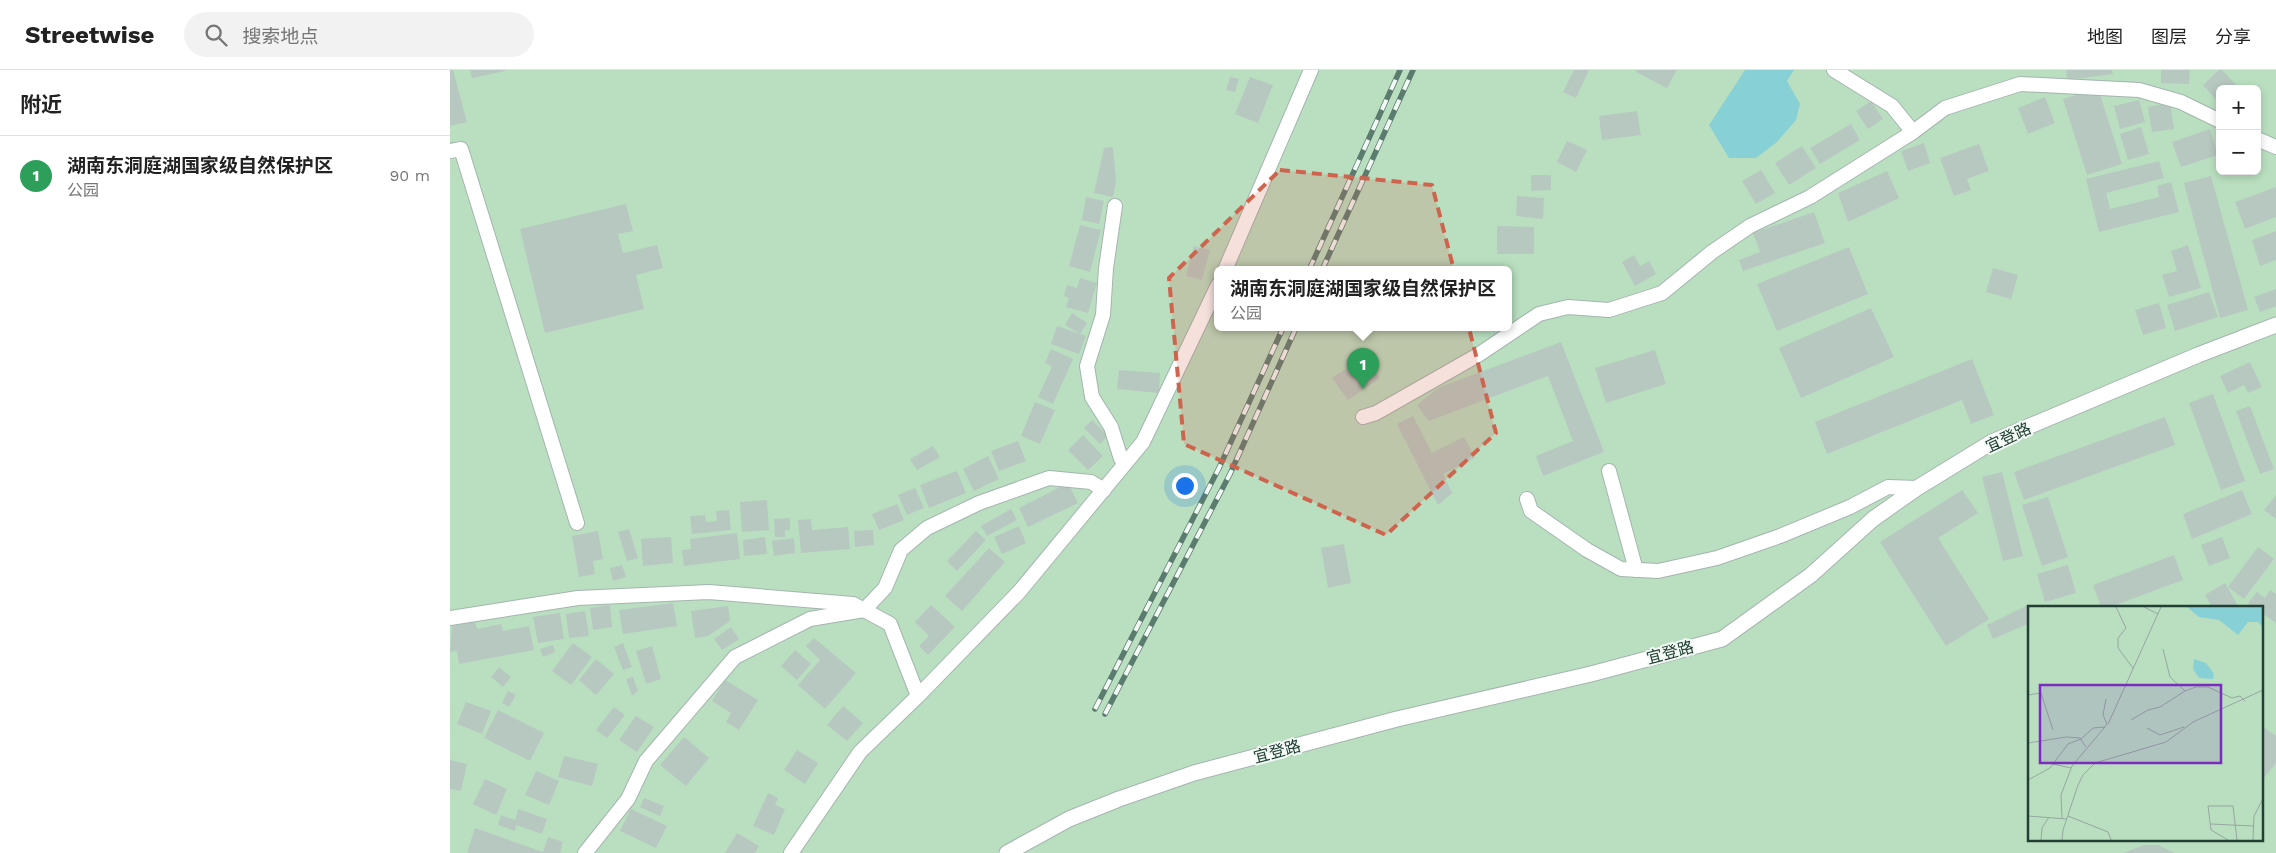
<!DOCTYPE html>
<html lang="zh">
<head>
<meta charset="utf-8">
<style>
	:root { --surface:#fff; --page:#f2f2f2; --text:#222; --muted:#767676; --line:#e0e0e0; --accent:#834438 }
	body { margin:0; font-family:"Work Sans","Noto Sans SC",sans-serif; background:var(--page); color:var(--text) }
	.controls { position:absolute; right:15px; top:15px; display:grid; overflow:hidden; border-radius:8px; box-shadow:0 2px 8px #0003 }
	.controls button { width:45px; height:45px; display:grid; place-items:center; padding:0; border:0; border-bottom:1px solid var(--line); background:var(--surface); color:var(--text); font:25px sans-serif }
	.you { position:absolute; left:734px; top:415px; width:18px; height:18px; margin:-12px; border:4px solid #fff; border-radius:50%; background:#1a73e8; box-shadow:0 0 0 8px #1a73e833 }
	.badge { display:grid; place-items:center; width:32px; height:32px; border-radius:50%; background:var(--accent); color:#fff; font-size:16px; font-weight:700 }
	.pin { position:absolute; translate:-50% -41px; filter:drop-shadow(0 1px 2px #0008) }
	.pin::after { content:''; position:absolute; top:26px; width:18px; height:15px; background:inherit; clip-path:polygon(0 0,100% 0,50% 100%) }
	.popup { position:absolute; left:764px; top:196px; width:298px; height:65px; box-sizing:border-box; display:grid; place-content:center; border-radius:8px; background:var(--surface); filter:drop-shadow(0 1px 4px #0005); font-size:16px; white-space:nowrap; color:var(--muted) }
	.popup b { font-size:19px; color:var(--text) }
	.popup::after { content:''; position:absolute; left:50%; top:100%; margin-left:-10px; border:10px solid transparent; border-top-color:var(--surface) }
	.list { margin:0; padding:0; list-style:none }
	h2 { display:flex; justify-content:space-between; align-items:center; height:65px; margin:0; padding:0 20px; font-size:21px }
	h2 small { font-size:16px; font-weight:400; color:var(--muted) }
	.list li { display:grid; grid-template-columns:32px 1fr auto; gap:15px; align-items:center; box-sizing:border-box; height:80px; padding:0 20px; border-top:1px solid var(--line) }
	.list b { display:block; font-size:19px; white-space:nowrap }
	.list p { margin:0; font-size:16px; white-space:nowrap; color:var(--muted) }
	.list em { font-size:16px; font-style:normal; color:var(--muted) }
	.icon { flex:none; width:28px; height:28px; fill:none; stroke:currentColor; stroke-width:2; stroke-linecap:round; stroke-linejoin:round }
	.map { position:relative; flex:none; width:1826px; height:783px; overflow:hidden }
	header { display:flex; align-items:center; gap:30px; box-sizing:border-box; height:70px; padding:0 25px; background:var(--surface); border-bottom:1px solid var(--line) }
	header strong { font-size:24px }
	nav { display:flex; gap:28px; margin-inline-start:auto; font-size:18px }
	.search { width:350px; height:45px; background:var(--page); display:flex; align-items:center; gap:12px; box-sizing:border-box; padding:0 18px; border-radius:28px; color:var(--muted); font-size:19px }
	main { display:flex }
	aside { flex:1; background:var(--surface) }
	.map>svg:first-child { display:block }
</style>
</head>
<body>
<header>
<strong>Streetwise</strong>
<div class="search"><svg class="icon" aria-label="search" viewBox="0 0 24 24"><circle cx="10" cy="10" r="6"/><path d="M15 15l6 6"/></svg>搜索地点</div>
<nav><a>地图</a><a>图层</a><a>分享</a></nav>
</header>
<main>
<aside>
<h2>附近<small></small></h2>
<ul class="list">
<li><span class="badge" style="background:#2e9e5b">1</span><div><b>湖南东洞庭湖国家级自然保护区</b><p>公园</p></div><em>90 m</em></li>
</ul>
</aside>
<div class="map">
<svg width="1826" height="783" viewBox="0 0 1826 783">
	<rect width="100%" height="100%" fill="#e2ede7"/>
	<!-- green -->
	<path fill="#badfc0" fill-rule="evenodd" d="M0,0H1826V783H0ZM1770,19H1807V101H1770ZM768,200H1058V258H768ZM1580,537H1812V769H1580Z"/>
	<!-- water -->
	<path fill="#87d0d5" d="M1295,0H1344L1337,11L1350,34L1346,50L1327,72L1306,88H1279L1259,55Z"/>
	<!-- building -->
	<g fill="#b7c8c0">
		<path d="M0,0H3L17,52L0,56Z"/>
		<path d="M20,0H55V1L22,8Z"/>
		<path d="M1124,0H1139L1126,28L1113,22Z"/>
		<path d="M1187,0H1227L1217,18L1186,2Z"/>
		<path d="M1616,0H1662L1663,4L1617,10Z"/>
		<path d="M1711,0H1740L1739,14L1711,13Z"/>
		<path d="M1769,0H1772L1790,19H1770V34L1753,15Z"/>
		<path d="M780,7L789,9L785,22L776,20Z"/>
		<path d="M800,7L823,15L808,53L785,44Z"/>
		<path d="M1648,18L1672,94L1637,105L1613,29Z"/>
		<path d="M1595,27L1605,53L1578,64L1568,38Z"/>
		<path d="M1689,30L1695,52L1670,59L1664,36Z"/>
		<path d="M1421,31L1433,49L1418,59L1406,41Z"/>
		<path d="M1720,33L1724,59L1702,62L1698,37Z"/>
		<path d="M1187,41L1191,65L1152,70L1149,46Z"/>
		<path d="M1401,54L1410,70L1370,94L1360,78Z"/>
		<path d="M1691,57L1699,84L1678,90L1670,64Z"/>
		<path d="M1760,59L1768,85L1731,97L1722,72Z"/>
		<path d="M1117,71L1137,80L1126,102L1107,92Z"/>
		<path d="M1474,73L1480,93L1458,101L1451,81Z"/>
		<path d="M1529,74L1539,101L1517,109L1521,120L1504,126L1490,88Z"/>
		<path d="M1352,76L1366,98L1339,115L1325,93Z"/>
		<path d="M663,77L666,111L663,127L644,123L654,78Z"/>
		<path d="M1709,91L1714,108L1656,123L1660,139L1709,127L1707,116L1721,112L1729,142L1649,162L1636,109Z"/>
		<path d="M1311,100L1325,123L1306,134L1292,111Z"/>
		<path d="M1437,101L1449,128L1398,152L1388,123Z"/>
		<path d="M1081,105H1101V120L1081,121Z"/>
		<path d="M1761,106L1798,240L1770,248L1734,113Z"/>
		<path d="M1826,117V147L1795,159L1785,132Z"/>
		<path d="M1067,126L1094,128L1093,149L1066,146Z"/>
		<path d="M636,127L654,131L649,154L632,150Z"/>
		<path d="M176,134L183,161L168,164L173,183L207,175L213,198L186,205L194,239L95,263L70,159Z"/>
		<path d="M1364,142L1375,173L1293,201L1289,190L1310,182L1303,163Z"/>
		<path d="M630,155L651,160L640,202L619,196Z"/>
		<path d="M1047,156L1084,157V184H1047Z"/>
		<path d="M1826,161V190L1810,196L1802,170Z"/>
		<path d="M1738,175L1751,218L1719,227L1712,205L1727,201L1721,181Z"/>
		<path d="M744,176L760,180L752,210L736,206Z"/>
		<path d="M1399,177L1418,224L1327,261L1307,214Z"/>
		<path d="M1184,185L1190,196L1199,191L1206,204L1185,216L1172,192Z"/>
		<path d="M1543,198L1568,205L1561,229L1536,222Z"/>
		<path d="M630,208L647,213L638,243L616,237L619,228L614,226L617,215L627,218Z"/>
		<path d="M1826,219V236L1810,242L1804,227Z"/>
		<path d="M1759,222L1768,247L1725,261L1717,235Z"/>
		<path d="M1709,233L1716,258L1693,265L1685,240Z"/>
		<path d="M1421,238L1444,287L1351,328L1329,278Z"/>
		<path d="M622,243L637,253L630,264L615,255Z"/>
		<path d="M607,256L636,266L629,284L601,274Z"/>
		<path d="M1111,272L1154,382L1093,406L1086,386L1123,371L1098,306L979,351L967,335L990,317Z"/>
		<path d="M601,279L623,289L603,334L588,327L602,297L595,293Z"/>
		<path d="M1205,280L1216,314L1156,333L1145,298Z"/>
		<path d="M915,286L930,308L898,330L882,308Z"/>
		<path d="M1522,289L1544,345L1521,354L1512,330L1377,384L1365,352Z"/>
		<path d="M1800,292L1812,317L1798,323L1794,315L1778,323L1770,306Z"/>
		<path d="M669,300L710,303L709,323L667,319Z"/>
		<path d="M1763,324L1795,411L1771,420L1739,333Z"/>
		<path d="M585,332L605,340L590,374L571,366Z"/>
		<path d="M1800,336L1824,399L1810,404L1786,341Z"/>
		<path d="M963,346L982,383L1014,367L1025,388L993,404L1002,423L988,435L947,354Z"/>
		<path d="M1715,347L1725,375L1574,430L1564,402Z"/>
		<path d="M642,350L658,366L650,374L634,358Z"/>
		<path d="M633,365L653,386L638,400L618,380Z"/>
		<path d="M568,371L576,391L549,401L541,381Z"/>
		<path d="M483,376L490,387L467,400L460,389Z"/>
		<path d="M538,386L549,409L524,421L513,399Z"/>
		<path d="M507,401L516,423L479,438L470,415Z"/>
		<path d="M1552,402L1573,486L1553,491L1532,407Z"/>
		<path d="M618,413L628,433L578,457L569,438Z"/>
		<path d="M465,418L474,438L457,445L448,425Z"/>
		<path d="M1512,420L1528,443L1488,468L1539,549L1496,576L1430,472Z"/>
		<path d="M1792,420L1802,444L1742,469L1733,444Z"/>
		<path d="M1826,425V449L1814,440Z"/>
		<path d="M1598,427L1618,487L1592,496L1572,435Z"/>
		<path d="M317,430L319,460L292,462L290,432Z"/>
		<path d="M447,434L454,450L429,460L422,444Z"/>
		<path d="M561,439L567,450L537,466L531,456Z"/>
		<path d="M279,440L281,460L242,464L240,446L255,445L256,452L267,451L266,441Z"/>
		<path d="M340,448V460H335V467H325L324,449Z"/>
		<path d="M361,449L362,460L398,457L400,479L351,483L348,450Z"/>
		<path d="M569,456L576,473L552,484L544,467Z"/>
		<path d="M179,459L188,488L177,491L168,462Z"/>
		<path d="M423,460L424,475L405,477L404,461Z"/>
		<path d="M148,461L153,489L143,491L145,504L129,507L122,466Z"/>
		<path d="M526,461L536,470L507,501L497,491Z"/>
		<path d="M287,463L290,489L234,496L232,480L241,479L240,469Z"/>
		<path d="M221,467L223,493L193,496L191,469Z"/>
		<path d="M315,467L317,484L294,486L293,470Z"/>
		<path d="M1772,467L1780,488L1759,496L1751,475Z"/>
		<path d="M344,468L345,483L324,486L322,471Z"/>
		<path d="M894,474L901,513L878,518L871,478Z"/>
		<path d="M1808,477L1824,489L1794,529L1778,517Z"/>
		<path d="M539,478L555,492L512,541L495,526Z"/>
		<path d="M1724,485L1733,510L1660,537H1651L1643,515Z"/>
		<path d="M172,495L176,507L163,511L160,498Z"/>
		<path d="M1618,495L1626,523L1595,532L1587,504Z"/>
		<path d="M1775,513L1787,534L1782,537H1762L1755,525Z"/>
		<path d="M1820,520L1826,524V553L1812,543V537H1803L1798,533L1807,522L1815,528Z"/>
		<path d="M223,533L227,556L173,564L169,540Z"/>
		<path d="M1580,534V553L1543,569L1537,555Z"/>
		<path d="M160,535L162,557L143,560L140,538Z"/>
		<path d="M481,535L505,557L478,585L469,576L479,566L465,552Z"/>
		<path d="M278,536L280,551L258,566L245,568L241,541Z"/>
		<path d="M135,541L139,566L119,568L116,544Z"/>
		<path d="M110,543L114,569L88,573L83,547Z"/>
		<path d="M25,552L27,559L51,554L53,561L79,556L84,580L9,594L7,581L0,582L2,556Z"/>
		<path d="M281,557L289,569L272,580L264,569Z"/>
		<path d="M364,568L406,603L375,639L348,615L370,590L356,576Z"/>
		<path d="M123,573L142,587L121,615L102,601Z"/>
		<path d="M173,573L182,597L173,600L164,577Z"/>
		<path d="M103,575L105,582L93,587L90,579Z"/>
		<path d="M202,576L211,609L196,614L186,581Z"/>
		<path d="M345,580L361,594L347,610L331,596Z"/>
		<path d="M146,589L164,604L146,625L129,610Z"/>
		<path d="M49,597L61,607L53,617L41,607Z"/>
		<path d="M183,607L188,621L182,626L176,609Z"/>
		<path d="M275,610L308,630L289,660L276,652L281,643L262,631Z"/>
		<path d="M58,621L66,625L59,637L52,633Z"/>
		<path d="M16,632L41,641L32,664L7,654Z"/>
		<path d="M393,636L413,653L397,671L377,655Z"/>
		<path d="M164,637L175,645L157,668L146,660Z"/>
		<path d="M48,640L94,663L80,691L34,668Z"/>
		<path d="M186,646L204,657L187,682L169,670Z"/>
		<path d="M1812,656L1826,666V693L1813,709Z"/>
		<path d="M234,667L259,688L236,716L210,695Z"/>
		<path d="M347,680L368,693L355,714L334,700Z"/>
		<path d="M114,686L148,694L142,716L108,707Z"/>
		<path d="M0,690L17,694L11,721L0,719Z"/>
		<path d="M86,701L109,711L99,735L75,725Z"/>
		<path d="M35,709L57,719L46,745L23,734Z"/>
		<path d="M318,723L328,728L325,735L335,739L324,765L303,756Z"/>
		<path d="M194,728L214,736L210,746L190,737Z"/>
		<path d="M68,739L97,749L92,764L66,755L65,761L48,755L51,745L65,750Z"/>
		<path d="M181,739L217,756L206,778L170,761Z"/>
		<path d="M25,758L93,782L98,767L113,772L110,783H17Z"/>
		<path d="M287,763L309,776L305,783H275Z"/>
		<path d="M1694,775H1708L1725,783H1673Z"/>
	</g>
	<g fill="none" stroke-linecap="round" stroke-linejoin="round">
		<!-- minor casing -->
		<g stroke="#a4b5ae" stroke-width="16">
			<g id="minor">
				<path d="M1384,0L1442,36L1463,62L1495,38L1570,14L1689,20L1731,32L1770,51"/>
				<path d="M1807,69L1826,77"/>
				<path d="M0,81L11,79L127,453"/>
				<path d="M665,136L656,198L653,245L637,296L642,327L661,357L671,389"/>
				<path d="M775,200L861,0"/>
				<path d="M913,347L926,343L1028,285L1089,244L1118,237L1159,240L1212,223L1262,182L1300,156L1360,127L1463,62"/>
				<path d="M1159,401L1186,500"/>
				<path d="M1077,429L1081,441L1137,480L1171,499L1208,501L1267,488L1330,466L1400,437L1438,417L1467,418"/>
				<path d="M0,548L128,528L259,522L403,534L440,554L468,626"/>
				<path d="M135,783L178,729L196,691L285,587L360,549L414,540L435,518L451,480L477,458L529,433L599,408L641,412L654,420"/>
				<path d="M341,783L410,682L468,626L569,522L693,372L768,215"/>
			</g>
		</g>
		<!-- tertiary casing -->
		<g stroke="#a4b5ae" stroke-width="17">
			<path id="tertiary" d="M557,783L619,749L669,729L744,703L947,649L1141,604L1272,569L1361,505L1423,449L1467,418L1542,372L1748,285L1826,255"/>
		</g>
		<!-- minor -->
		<use href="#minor" stroke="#fff" stroke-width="14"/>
		<!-- tertiary -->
		<use href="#tertiary" stroke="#fff" stroke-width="15"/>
		<!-- rail casing -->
		<g stroke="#5b7b6f" stroke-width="5.5">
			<g id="rail">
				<path d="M859,200L950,0"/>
				<path d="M872,200L963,0"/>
				<path d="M645,639L769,398L833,258"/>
				<path d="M655,644L780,404L846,258"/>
			</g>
		</g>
		<!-- rail -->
		<use href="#rail" stroke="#f3f9f5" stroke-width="4" stroke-dasharray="11" stroke-linecap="butt"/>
	</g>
	<!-- marked area -->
	<path fill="#ce644e" fill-opacity="0.2" stroke="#ce644e" stroke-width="4" stroke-dasharray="10 6" stroke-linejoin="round" d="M830,100L982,115L1046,363L936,465L734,374L719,208Z"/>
	<g text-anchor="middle" stroke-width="4" stroke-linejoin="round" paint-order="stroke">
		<!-- street labels -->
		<g font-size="16" fill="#213f34" stroke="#f3f9f5">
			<text transform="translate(1558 367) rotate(-25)" y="6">宜登路</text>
			<text transform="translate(1220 582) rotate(-15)" y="6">宜登路</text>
			<text transform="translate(827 681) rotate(-15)" y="6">宜登路</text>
		</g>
	</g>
	<!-- overview -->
	<g transform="translate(1578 536)">
		<rect width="235" height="235" fill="#e2ede7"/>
		<path d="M0,1H235V234H0Z" fill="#badfc0"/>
		<path d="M159,1H235V21L230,16H220L210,29L191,14L171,11ZM166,53L178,57L186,68L185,73L171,72L165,63Z" fill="#87d0d5"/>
		<path fill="none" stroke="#95a79f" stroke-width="1" d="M88,1L98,22L90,32V42L105,62M116,1L130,8M135,43L142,71L157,85L168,81H180L204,92L212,90L217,95M0,89L13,87L25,124M78,93L75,109L79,118M103,114L120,104L132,101L157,85M119,122L132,129L156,121M0,137L38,131L52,132L58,141M25,158L43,162M0,174L22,162L40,138L53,133L65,122L77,121M0,210L39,213M40,210L80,226L83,234M34,212L33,189L44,160L81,116L133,1M183,218L225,220M13,234L14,222L21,211M34,234L35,224L50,179L55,169L67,157L138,136L165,116L235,84M200,234L183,224L180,200H205L209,234M225,234L226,210L235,193"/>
		<path fill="#7b2cbf" fill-opacity="0.15" stroke="#7b2cbf" stroke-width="2.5" d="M12,79H193V157H12Z"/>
		<rect width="235" height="235" fill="none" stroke="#213f34" stroke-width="2.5"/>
	</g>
</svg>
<div class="controls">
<button>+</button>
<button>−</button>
</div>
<div class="you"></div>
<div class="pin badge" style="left:913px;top:319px;background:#2e9e5b">1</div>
<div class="popup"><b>湖南东洞庭湖国家级自然保护区</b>公园</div>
</div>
</main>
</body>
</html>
